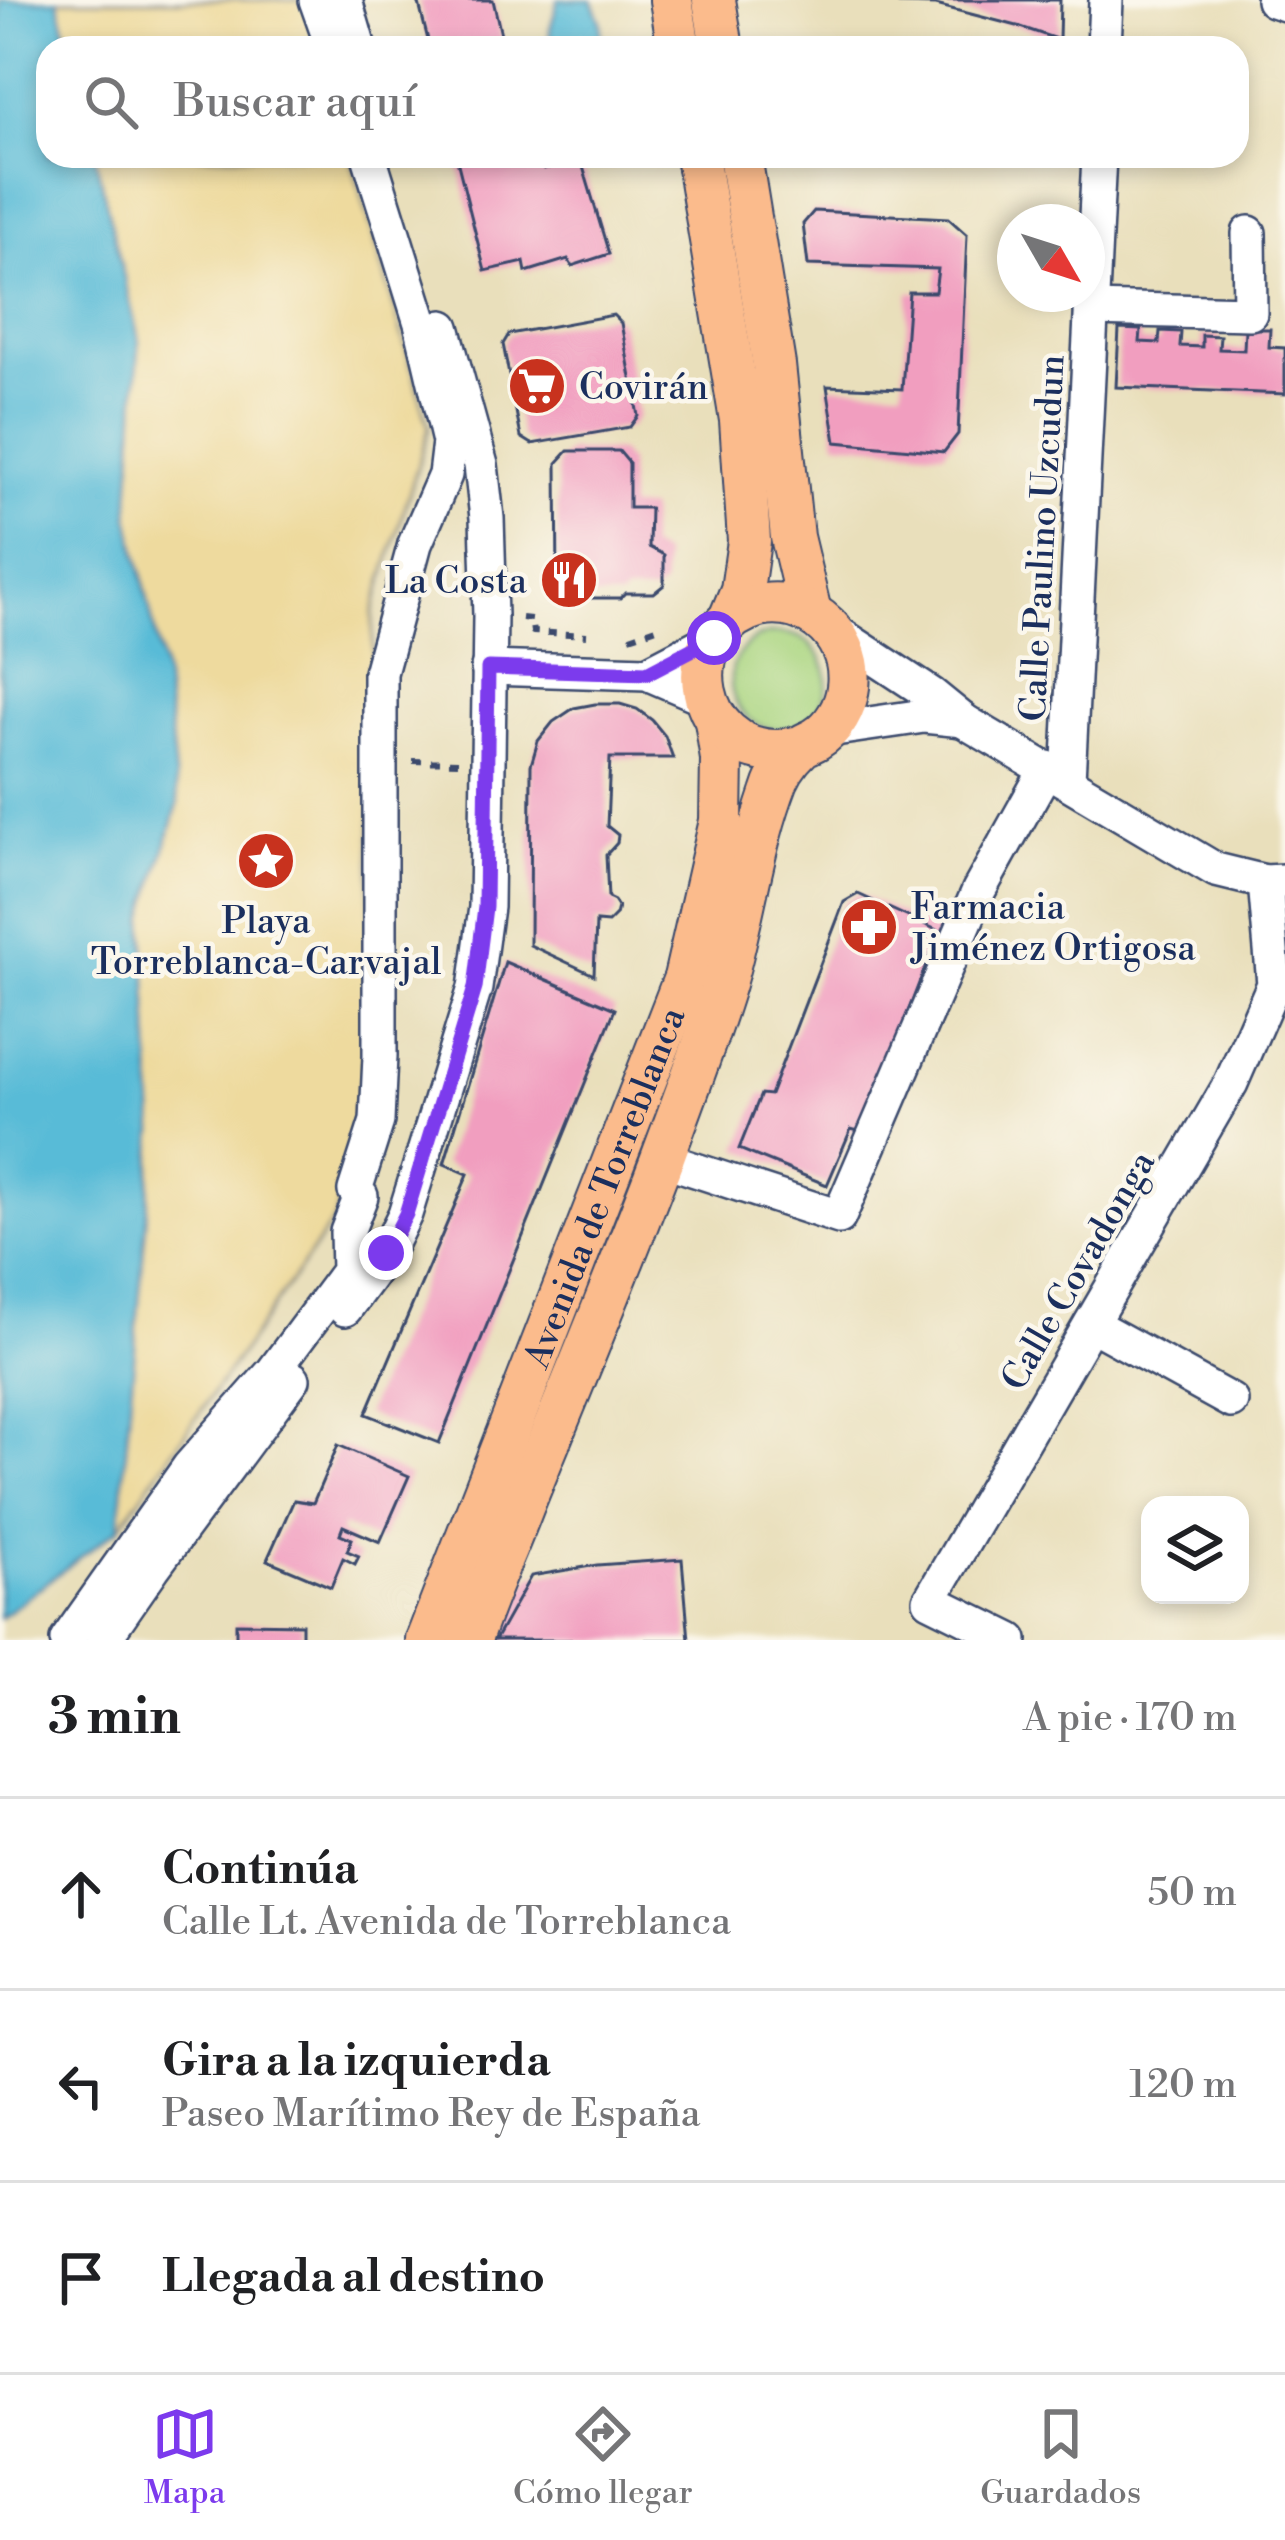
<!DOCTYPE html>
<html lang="es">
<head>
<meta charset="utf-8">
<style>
	:root { --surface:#fff; --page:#f6f6f6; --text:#202124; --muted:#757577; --line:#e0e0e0; --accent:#7c3aed }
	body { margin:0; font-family:"Libre Bodoni",serif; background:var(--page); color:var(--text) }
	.controls { position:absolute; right:36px; bottom:36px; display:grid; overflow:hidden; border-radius:24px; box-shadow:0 6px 18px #0003 }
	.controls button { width:108px; height:108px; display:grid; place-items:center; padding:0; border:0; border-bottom:3px solid var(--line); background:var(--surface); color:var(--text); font:60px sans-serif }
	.compass { position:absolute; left:997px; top:204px; width:108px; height:108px; border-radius:50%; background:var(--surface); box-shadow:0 6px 18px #0003; rotate:129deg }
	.stop { position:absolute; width:36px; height:36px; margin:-27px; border:9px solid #7c3aed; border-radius:50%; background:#fff }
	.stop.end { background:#7c3aed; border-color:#fff; box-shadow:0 3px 12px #0008 }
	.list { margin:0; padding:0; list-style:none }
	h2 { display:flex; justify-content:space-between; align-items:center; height:156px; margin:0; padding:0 48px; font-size:51px }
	h2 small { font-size:39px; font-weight:400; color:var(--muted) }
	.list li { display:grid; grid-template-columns:78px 1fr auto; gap:36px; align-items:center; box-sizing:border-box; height:192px; padding:0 48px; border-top:3px solid var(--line) }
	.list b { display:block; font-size:45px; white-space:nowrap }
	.list p { margin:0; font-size:39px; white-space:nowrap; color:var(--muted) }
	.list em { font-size:39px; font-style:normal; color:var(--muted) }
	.icon { flex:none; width:66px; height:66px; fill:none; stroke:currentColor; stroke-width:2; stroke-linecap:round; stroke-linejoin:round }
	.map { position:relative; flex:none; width:1285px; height:1640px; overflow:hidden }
	.search { position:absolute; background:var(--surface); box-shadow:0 6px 18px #0003; left:36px; right:36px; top:36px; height:132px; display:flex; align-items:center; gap:30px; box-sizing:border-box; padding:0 42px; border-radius:36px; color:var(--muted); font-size:45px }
	.sheet { height:732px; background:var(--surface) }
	nav { display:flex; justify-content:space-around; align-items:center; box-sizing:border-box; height:168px; border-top:3px solid var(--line); background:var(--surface); font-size:33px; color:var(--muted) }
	nav a { display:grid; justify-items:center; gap:6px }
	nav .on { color:var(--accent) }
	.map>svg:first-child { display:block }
</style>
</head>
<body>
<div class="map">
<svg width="1285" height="1640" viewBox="0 0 1285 1640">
	<rect width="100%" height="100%" fill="#fbf7ec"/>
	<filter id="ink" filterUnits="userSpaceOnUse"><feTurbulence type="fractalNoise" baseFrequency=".00833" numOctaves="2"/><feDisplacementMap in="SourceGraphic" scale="24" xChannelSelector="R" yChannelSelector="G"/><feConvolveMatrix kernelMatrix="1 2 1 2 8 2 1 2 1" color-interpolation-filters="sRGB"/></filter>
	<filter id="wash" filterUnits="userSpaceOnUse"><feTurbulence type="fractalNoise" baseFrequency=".004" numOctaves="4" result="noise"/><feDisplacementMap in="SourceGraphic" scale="48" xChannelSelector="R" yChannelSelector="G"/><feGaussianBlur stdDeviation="2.7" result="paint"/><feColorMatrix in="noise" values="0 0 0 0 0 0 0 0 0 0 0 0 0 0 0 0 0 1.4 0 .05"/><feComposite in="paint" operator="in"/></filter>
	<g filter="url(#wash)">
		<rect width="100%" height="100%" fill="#e9dfbb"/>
		<!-- green -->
		<circle fill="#aad580" stroke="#62826f" stroke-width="3" cx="779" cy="681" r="48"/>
		<!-- sand -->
		<g fill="#eeda9e" stroke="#84847e" stroke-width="3">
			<path d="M58,0H305L319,48H70Z"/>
			<path d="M95,156H350L429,428L373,613L368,1081L335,1218L119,1528L154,1131L144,919L178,804L164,673L129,517L139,340Z"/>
		</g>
		<!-- water -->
		<g fill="#59bbd7" stroke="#3a759a" stroke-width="3">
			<path d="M0,0H58L70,48H48V156H95L139,340L129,517L164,673L178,804L144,919L154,1131L119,1528L0,1618Z"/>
			<path d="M558,0H592L601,22V48H549L550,30Z"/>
		</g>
		<g id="blocks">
			<!-- building -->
			<g fill="#f19ebf">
				<path d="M418,0H493L504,48H430Z"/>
				<path d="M899,0H1060L1059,40L1021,27L936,5L899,4Z"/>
				<path d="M456,156H540L544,169L581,160L609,254L572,266L568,259L526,272L524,262L485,271Z"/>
				<path d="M814,211L948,218L967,235L958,434L944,452L836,442L827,386L902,389L909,292H935L938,269L808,265L803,224Z"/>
				<path d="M613,315L621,323L638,416L630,427L532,444L521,437L503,344L509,334Z"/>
				<path d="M1119,329L1141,330L1140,342L1159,343L1160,331L1181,332L1180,346L1202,347V335L1220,336L1219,349L1244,350L1245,329H1270L1269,347L1285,348V394L1116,387Z"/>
				<path d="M568,451H619L629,463V508H650L649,547L664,555V585L654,593H625L620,598H569L558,586L557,463Z"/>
				<path d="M595,704H620L637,709L652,720L665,736L673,758H610L607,826L618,835L617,843L606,855L608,898L614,901L618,907L616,915L608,923L596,922L594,975L530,945L531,765L538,741L553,722L574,708Z"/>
				<path d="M858,894L939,931L862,1132L851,1129L827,1185L739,1149L761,1094L770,1095L844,902Z"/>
				<path d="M505,962L615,1009L439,1443L366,1414L468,1174L444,1164Z"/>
				<path d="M338,1445L409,1476L380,1542L343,1526L340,1534L352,1539L347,1551L359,1556L355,1564L343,1558L331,1587L267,1560L294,1500L313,1503Z"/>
				<path d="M682,1559L689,1640H495L531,1576L597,1565Z"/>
				<path d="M236,1623L302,1624V1640H236Z"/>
			</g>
		</g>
	</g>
	<g filter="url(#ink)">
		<use href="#blocks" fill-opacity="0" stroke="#3a496c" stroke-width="3"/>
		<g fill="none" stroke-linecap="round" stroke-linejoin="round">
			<!-- minor casing -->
			<g stroke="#3a496c" stroke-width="38">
				<g id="minor">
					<path d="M316,0L333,48"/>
					<path d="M345,0L359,48"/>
					<path d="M1273,0L1285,4"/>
					<path d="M1104,48L1106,0"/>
					<path d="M1091,309L1250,313L1249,233"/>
					<path d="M833,630L932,695L964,721L1216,870L1265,882L1283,881"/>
					<path d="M488,668L647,673L705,698"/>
					<path d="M647,673L714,638"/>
					<path d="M828,730L924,716L963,720"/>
					<path d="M1068,780L1099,156"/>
					<path d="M662,1159L839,1217L979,890L1047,768"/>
					<path d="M345,1309L386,1253L405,1214L475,988L486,907L490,616L487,518L481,465L443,327"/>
					<path d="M1091,1324L1231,1401"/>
					<path d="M67,1640L189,1467L272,1373L348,1271L347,1232L361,1196L355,1190L377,1121L380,1056V673L415,544L445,475L449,442L421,323L369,156"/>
					<path d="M103,1640L153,1568L293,1379"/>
					<path d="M1011,1640L930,1600L1231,1083L1274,984L1265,882"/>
				</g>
			</g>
			<!-- major casing -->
			<g stroke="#3a496c" stroke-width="46">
				<g id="major">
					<path d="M671,0L679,48"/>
					<path d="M714,0L722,48"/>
					<path d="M697,156L741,420L749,541L742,590L729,621"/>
					<path d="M740,156L774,365L792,537L810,612"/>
					<path id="s1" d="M427,1640L685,978L721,821L722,759L716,721"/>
					<path d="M470,1640C485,1594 506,1550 523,1505C570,1389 618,1275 662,1159C683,1102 705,1045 723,987C742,924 750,857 772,794C777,777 787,760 800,748C804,744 811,742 816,739C834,728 846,707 848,687C855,632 799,588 747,610C675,641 697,749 775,751C783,751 793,748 801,747"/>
				</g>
			</g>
			<!-- path -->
			<g stroke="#3a496c" stroke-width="6" stroke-dasharray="9 9" stroke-linecap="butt">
				<path d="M522,618L531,619L533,632L587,635"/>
				<path d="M630,637L657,628"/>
				<path d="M413,761L460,762"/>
			</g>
			<!-- minor -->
			<use href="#minor" stroke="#fff" stroke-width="33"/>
			<!-- major -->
			<use href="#major" stroke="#fbbb8c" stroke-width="42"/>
		</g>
	</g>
	<g fill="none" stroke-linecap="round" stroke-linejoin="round" filter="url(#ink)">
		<!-- route -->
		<path stroke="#7c3aed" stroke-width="15" d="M386,1253L406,1214L475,988L485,907L488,668L647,673L714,638"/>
	</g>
	<!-- icons -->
	<defs>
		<g id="supermarket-disc" transform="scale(3)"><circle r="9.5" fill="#c8321e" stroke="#fbf7ec"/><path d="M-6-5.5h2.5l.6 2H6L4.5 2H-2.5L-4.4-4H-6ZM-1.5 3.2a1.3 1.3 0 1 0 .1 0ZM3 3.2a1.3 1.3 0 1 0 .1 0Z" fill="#fff"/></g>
		<g id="restaurant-disc" transform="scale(3)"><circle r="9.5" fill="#c8321e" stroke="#fbf7ec"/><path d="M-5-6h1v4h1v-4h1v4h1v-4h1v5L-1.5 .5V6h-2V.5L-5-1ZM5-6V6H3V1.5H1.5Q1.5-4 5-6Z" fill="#fff"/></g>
		<g id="sight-disc" transform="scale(3)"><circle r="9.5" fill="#c8321e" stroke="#fbf7ec"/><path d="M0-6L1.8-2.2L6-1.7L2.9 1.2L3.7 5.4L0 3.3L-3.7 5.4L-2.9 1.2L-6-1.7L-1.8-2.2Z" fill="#fff"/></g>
		<g id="pharmacy-disc" transform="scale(3)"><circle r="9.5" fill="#c8321e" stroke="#fbf7ec"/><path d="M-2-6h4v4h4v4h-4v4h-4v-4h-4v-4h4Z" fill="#fff"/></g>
	</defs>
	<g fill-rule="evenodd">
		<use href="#supermarket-disc" x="537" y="386"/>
		<use href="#restaurant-disc" x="569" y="580"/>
		<use href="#sight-disc" x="266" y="861"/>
		<use href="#pharmacy-disc" x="869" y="927"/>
	</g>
	<g text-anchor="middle" stroke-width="9" stroke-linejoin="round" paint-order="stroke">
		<!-- poi labels -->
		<g font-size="36" fill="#1b2f5e" stroke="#fbf7ec" text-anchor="start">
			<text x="579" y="399">Covirán</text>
			<text x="527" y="593" text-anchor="end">La Costa</text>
			<text x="911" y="919">Farmacia<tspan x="911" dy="41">Jiménez Ortigosa</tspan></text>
			<text x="266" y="933" text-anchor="middle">Playa<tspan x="266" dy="41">Torreblanca-Carvajal</tspan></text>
		</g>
		<!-- street labels -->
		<g font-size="36" fill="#1b2f5e" stroke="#fbf7ec">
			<text transform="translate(1041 538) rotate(-87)" y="13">Calle Paulino Uzcudun</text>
			<text dy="13" stroke="none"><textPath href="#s1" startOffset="486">Avenida de Torreblanca</textPath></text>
			<text transform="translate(1077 1270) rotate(-60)" y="13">Calle Covadonga</text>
		</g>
	</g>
</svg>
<div class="controls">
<button><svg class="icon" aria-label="layers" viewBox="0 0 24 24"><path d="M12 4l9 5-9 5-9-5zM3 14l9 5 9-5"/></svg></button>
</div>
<svg class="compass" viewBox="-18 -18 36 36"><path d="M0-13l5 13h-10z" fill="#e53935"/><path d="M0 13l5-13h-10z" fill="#757577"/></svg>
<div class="stop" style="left:714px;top:638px"></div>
<div class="stop end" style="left:386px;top:1253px"></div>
<div class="search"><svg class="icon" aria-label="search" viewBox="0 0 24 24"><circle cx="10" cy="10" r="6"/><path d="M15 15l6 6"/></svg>Buscar aquí</div>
</div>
<section class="sheet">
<h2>3 min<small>A pie · 170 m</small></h2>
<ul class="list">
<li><svg class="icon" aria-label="ahead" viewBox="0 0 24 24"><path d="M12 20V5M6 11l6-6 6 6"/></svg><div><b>Continúa</b><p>Calle Lt. Avenida de Torreblanca</p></div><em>50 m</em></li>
<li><svg class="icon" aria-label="left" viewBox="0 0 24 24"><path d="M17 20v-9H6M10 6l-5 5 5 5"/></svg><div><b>Gira a la izquierda</b><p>Paseo Marítimo Rey de España</p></div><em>120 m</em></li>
<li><svg class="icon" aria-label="arrive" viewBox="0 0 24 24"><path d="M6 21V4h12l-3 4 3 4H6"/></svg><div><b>Llegada al destino</b></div></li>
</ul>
</section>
<nav>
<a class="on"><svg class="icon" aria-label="map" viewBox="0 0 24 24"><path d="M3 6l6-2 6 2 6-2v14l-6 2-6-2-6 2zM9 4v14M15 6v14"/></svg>Mapa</a>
<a><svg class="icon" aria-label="directions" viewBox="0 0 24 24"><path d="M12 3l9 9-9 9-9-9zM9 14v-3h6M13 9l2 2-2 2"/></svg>Cómo llegar</a>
<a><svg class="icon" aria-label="saved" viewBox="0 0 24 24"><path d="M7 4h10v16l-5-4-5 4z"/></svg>Guardados</a>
</nav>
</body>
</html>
